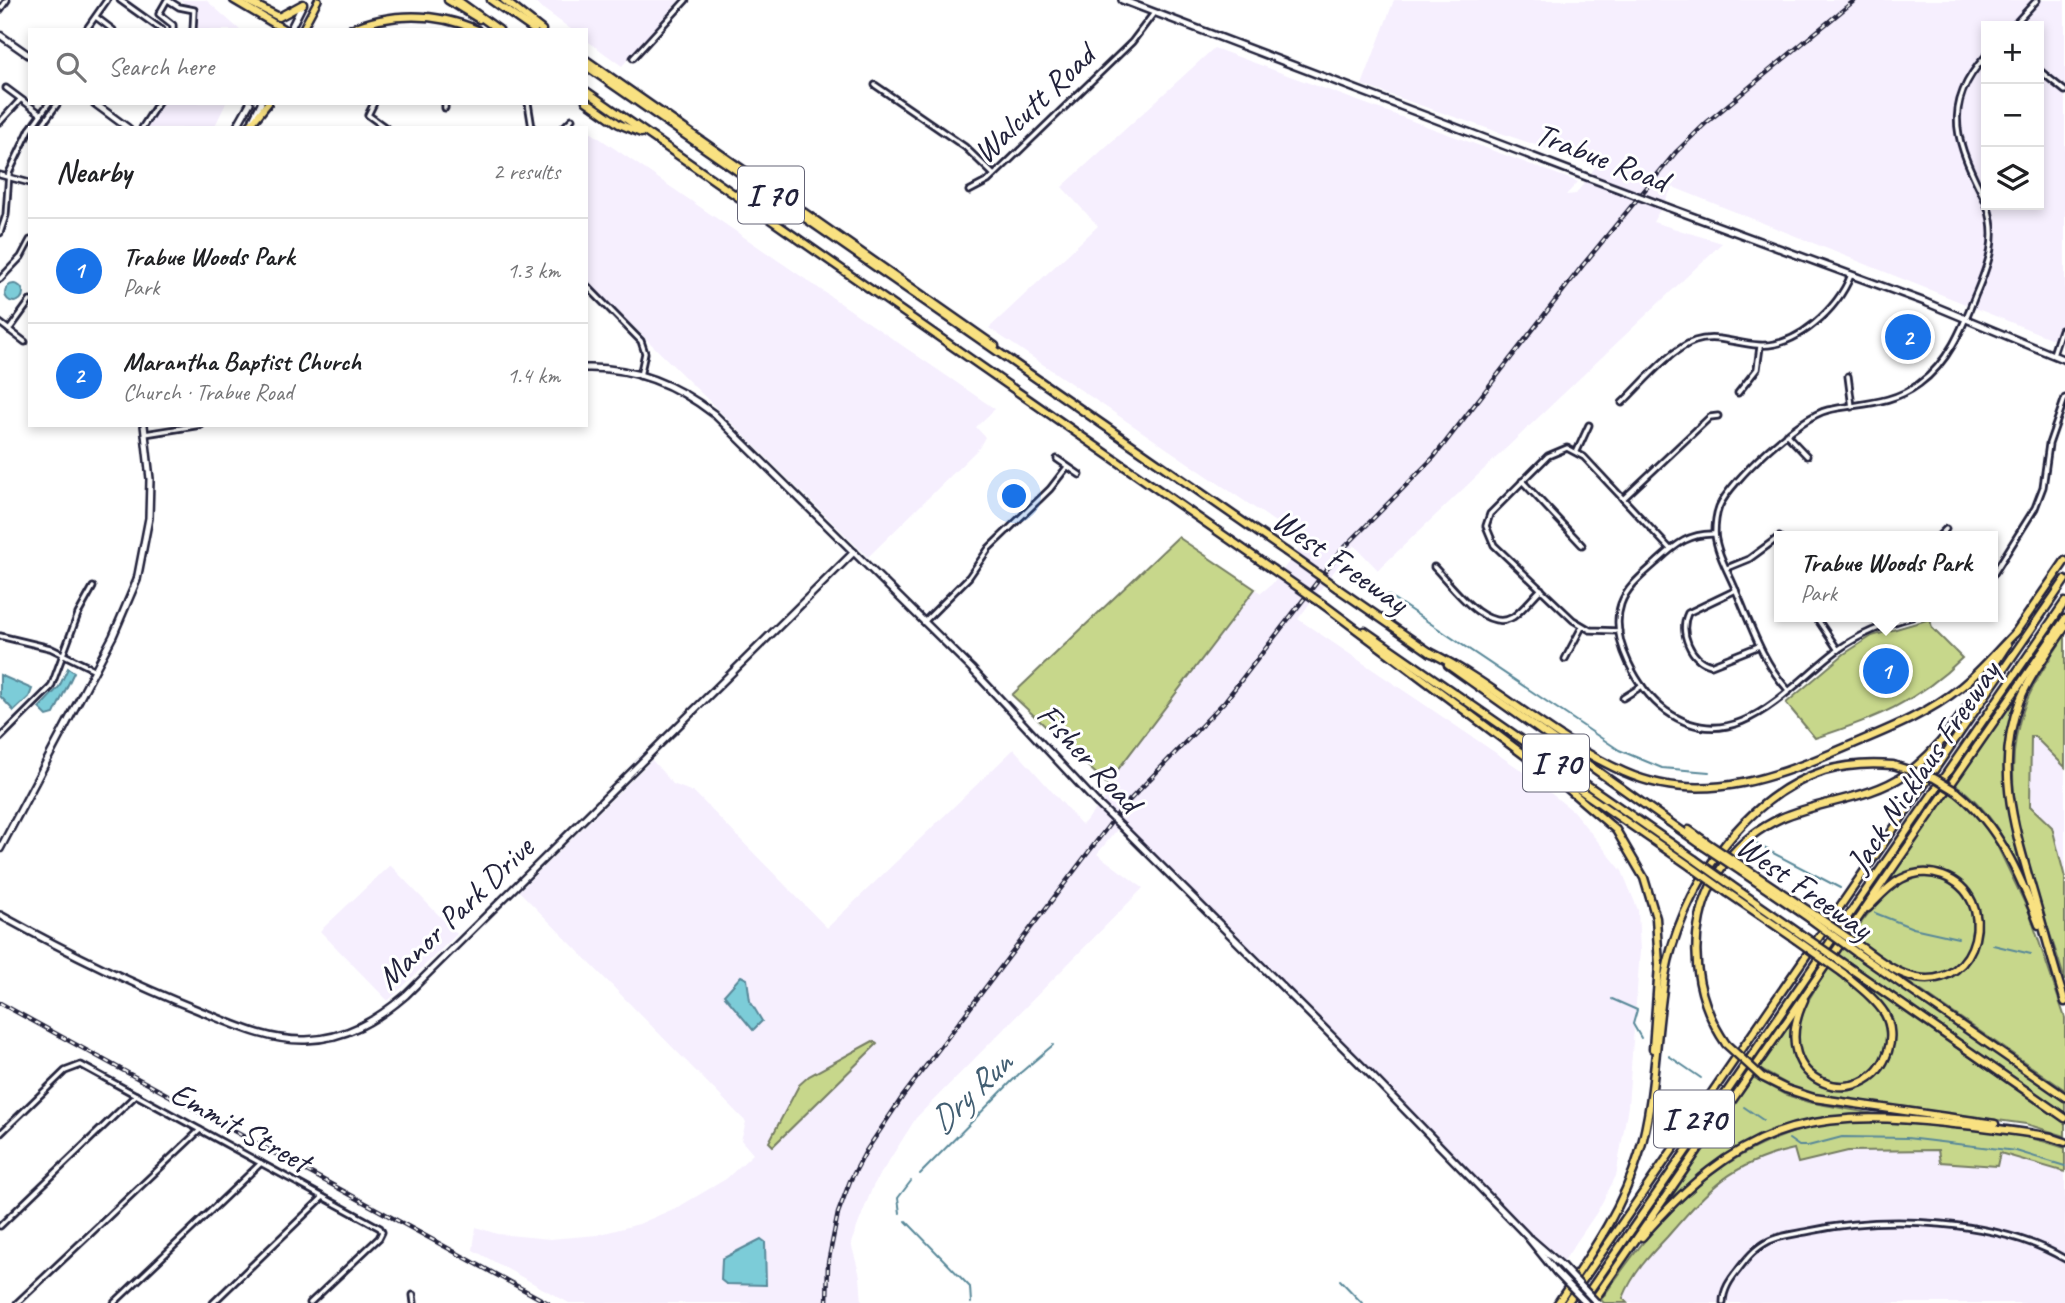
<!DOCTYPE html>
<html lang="en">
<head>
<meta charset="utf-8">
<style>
	:root { --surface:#fff; --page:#f2f2f2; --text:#202124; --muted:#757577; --line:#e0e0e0; --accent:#1a73e8 }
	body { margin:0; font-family:Caveat,sans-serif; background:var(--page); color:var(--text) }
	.controls { position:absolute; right:21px; top:21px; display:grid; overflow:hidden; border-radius:0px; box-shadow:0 4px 10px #0003 }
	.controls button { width:63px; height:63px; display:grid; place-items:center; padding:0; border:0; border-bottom:2px solid var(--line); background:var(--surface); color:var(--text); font:35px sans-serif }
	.you { position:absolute; left:1015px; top:497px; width:24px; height:24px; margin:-18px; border:5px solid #fff; border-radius:50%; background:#1a73e8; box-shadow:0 0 0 10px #1a73e833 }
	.badge { display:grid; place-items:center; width:46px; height:46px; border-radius:50%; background:var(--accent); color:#fff; font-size:23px; font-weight:700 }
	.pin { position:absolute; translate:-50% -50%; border:4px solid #fff; box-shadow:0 2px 7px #0006 }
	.popup { position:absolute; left:1774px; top:531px; width:224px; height:91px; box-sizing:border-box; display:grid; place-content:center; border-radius:0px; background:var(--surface); filter:drop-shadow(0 2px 5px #0005); font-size:23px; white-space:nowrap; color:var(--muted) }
	.popup b { font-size:26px; color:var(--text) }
	.popup::after { content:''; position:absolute; left:50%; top:100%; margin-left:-14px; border:14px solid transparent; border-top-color:var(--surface) }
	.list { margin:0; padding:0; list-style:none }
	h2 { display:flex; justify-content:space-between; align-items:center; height:91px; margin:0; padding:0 28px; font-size:30px }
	h2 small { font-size:23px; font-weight:400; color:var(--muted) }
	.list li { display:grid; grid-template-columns:46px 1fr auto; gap:21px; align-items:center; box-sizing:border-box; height:105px; padding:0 28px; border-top:2px solid var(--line) }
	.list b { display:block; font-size:26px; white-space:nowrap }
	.list p { margin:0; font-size:23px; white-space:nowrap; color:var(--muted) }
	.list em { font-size:23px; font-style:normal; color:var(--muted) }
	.icon { flex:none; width:38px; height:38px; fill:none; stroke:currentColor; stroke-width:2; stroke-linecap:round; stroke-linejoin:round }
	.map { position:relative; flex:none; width:2065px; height:1303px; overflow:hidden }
	.search { position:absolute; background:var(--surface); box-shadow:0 4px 10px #0003; left:28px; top:28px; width:560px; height:77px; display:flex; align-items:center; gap:18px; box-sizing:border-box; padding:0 24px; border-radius:0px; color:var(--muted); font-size:26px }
	.panel { position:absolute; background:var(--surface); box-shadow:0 4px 10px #0003; left:28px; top:126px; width:560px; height:301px; border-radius:0px }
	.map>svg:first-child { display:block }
</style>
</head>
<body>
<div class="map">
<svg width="2065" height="1303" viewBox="0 0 2065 1303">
	<rect width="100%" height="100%" fill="#fff"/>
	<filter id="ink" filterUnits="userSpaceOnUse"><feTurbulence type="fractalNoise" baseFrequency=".0143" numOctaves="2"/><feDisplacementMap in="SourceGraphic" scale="14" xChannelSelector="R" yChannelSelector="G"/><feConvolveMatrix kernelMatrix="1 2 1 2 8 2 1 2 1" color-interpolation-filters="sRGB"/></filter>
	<g filter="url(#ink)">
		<!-- built -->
		<g fill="#f6effe" fill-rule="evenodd">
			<path d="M180,0H206L240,30H193L194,10Z"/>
			<path d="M531,0H679L622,66L586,40V30H572Z"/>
			<path d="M1394,0H2065V344L1673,187L1653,222L1722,243L1378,570L1354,545L1298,619L1524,772L1573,811L1622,871L1638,910L1640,951L1628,1106L1616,1176L1597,1212L1561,1265L1526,1235L1120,826L1097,854L1143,888L916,1118L873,1186L851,1243L860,1276L862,1303H569L473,1250L476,1227L497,1234L550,1239L597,1235L639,1224L680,1206L726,1179L753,1154L741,1140L746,1122L519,891L652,760L673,784L695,793L827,928L1014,749L1082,825L1113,790L1107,784L1255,589L1261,593L1272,584L1298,550L1302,540L989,328L1098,226L1062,187L1214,48L1578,182L1566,195L1576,194L1596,166L1362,85ZM1986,26H2039V205H1986Z"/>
			<path d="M158,103H226L214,128H142Z"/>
			<path d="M586,129L995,409L976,427L985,437L979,448L868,557L586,280Z"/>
			<path d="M2031,736H2034L2065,767V878L2052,828L2030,806Z"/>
			<path d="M390,865L457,934L388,1001L320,931Z"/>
			<path d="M1794,1149L1799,1163L1848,1151L1938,1150L1997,1165L2000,1153L2065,1172V1303H1627L1623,1298L1631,1277L1712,1186L1767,1155Z"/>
		</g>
		<!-- green -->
		<g fill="#c7d78b" stroke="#747c63" stroke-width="2">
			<path d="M1178,537L1255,589L1107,784L1012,695Z"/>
			<path d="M1930,619L1932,628L1962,658C1918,702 1874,719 1815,738L1786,703L1844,654L1872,636Z"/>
			<path d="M2065,635V767L2034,736H2031L2030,806L2052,827L2065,878V981C2040,895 1990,795 2025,705C2035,680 2051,657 2065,635Z"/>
			<path d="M2024,683L2026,684L2005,756L2006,800L2021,872C2004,837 1988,807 1955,784Z"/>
			<path d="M1951,792L1966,803L1991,833L2029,912L2065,1018V1090L1898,975L1930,981L1966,962L1980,931L1979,912L1971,894L1946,874L1925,871L1883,886Z"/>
			<path d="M1932,876C2002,892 1976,992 1911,973C1890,967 1870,949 1851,936C1872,909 1894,874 1932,876Z"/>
			<path d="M1843,947L2065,1102V1113L1845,959L1838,954Z"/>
			<path d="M1830,966C1847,981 1874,997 1884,1019C1906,1067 1835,1107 1805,1063C1798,1053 1794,1040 1797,1028C1802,1006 1818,985 1830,966Z"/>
			<path d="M1870,988L2065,1123V1136L2026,1124L1816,1095L1794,1088L1759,1069L1791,1021C1795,1035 1789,1051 1801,1066C1825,1099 1896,1089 1892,1040C1891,1023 1871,997 1870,988Z"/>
			<path d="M873,1041L877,1044L773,1146L769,1142L799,1085L809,1076Z"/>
			<path d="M1753,1077L1784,1094L1808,1102L1875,1114C1789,1112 1714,1153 1659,1215Z"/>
			<path d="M1848,1120C1919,1121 1997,1125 2065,1148V1172L2000,1153L1997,1166L1940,1162L1938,1150L1848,1151L1798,1163L1794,1149C1730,1163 1708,1190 1667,1237C1649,1256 1633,1273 1623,1298L1627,1303H1604L1601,1300C1665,1206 1729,1136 1848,1120Z"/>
		</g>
		<!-- water -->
		<g fill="#7cccd8" stroke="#588899" stroke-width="2">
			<circle cx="14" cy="293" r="9"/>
			<path d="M68,668L74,672L54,714L47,716L39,708L59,687Z"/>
			<path d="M0,675L32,689L29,697L14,711L0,696Z"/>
			<path d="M741,976L747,979L750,1001L762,1021L753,1030L724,995Z"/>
			<path d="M761,1239L765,1242L766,1285L726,1284L721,1280L722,1259Z"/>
		</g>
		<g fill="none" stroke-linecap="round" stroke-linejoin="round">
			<!-- stream -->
			<g stroke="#588899" stroke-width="2">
				<path d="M1388,595L1619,750L1662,768L1709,772"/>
				<path d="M1756,844L1840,888"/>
				<path d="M1875,913L1913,928L1958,938"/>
				<path d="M1993,945L2031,954"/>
				<path d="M1612,999L1637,1010L1633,1024L1641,1038"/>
				<path d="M1669,1056L1701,1078"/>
				<path d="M1744,1107L1763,1120"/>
				<path d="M1789,1139L1799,1146H1808L1842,1137L1907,1138L2016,1151L2065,1166"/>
				<path d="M920,1174L1019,1074L1053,1045"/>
				<path d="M900,1213L898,1198L911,1181"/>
				<path d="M906,1221L970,1287L971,1303"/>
				<path d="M1340,1280L1362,1303"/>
			</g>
			<!-- street casing -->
			<g stroke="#22223b" stroke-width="9">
				<g id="street">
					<path d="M120,0L162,30"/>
					<path d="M167,0L159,14L173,25V30"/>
					<path d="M168,0L179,7L194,10L193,30"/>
					<path d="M0,10L7,0"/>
					<path d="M96,17L113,30"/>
					<path d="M2013,26L2037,0"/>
					<path d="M86,30L107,0"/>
					<path d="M1986,56C1938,108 1959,147 1986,202"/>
					<path d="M633,58L686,0"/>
					<path d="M2039,70L2065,91"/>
					<path d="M875,85L965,147L994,175"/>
					<path d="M6,88L41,114"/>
					<path d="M374,103L368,115L386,128"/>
					<path d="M445,103V108"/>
					<path d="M528,103L532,128"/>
					<path d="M0,122L20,100"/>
					<path d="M31,128L49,103"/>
					<path d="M40,128L58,103"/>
					<path d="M142,128L158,103"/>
					<path d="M563,128L572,119"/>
					<path d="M0,175L30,183"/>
					<path d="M969,191L988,181L1132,42L1154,13"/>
					<path d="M0,233L6,215L9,173L30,129"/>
					<path d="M0,279L21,257L30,240"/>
					<path d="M586,285L641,341L645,353L640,376"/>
					<path d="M0,323L25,342"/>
					<path d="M9,330L30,301"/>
					<path d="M2053,354L2061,330L2065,331"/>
					<path d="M1848,376L1852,407"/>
					<path d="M1738,393L1757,369L1760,347"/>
					<path d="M1622,403C1641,385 1670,349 1695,341C1716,334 1737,344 1758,345C1797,348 1838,308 1851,275"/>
					<path d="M145,434L201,425"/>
					<path d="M1786,434L1807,456"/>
					<path d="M1577,451L1589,425"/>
					<path d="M1057,459L1080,475"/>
					<path d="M1522,481L1582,545"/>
					<path d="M1623,499L1710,417L1718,416"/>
					<path d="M1715,534C1690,533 1676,544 1659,560C1645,573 1627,586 1621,604C1609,639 1638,690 1666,711C1736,761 1789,685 1839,649C1862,633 1885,624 1912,617"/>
					<path d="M1939,536L1946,529"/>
					<path d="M1434,567C1451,584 1485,634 1513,617C1523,610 1532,598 1541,589"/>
					<path d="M1727,568L1749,559L1779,537"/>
					<path d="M1993,575L2035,508L2043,487L2049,444L2065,398"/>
					<path d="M1736,590L1688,613C1679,632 1690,660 1711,665L1759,646"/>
					<path d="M1816,617L1838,650"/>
					<path d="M925,621L969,577L989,548L1050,489L1067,467"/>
					<path d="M1619,631L1590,630L1573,620L1494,545L1486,526L1490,514L1548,456L1567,448L1584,457L1670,549"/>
					<path d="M0,636L50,648L95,670"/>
					<path d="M1565,659L1582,627"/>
					<path d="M1789,691C1763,663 1752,628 1737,593C1730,575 1717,554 1715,534C1715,526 1716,515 1719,507C1730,481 1800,416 1828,410C1860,403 1891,405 1919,384C1948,363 1962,329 1975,296C1988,266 1999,238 1987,205"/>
					<path d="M1623,698L1642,686"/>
					<path d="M0,738L51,687L78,614L93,587"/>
					<path d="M0,1134L65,1071L81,1065L380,1228L382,1232L379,1238L310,1303"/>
					<path d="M0,1226L136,1095"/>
					<path d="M413,1295L414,1303"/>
					<path d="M17,1303L200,1130"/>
					<path d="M114,1303L261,1163"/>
					<path d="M213,1303L322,1198"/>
					<path d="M1723,1303C1723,1290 1730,1280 1738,1270C1747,1258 1755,1248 1769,1241C1781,1235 1796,1234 1810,1231C1885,1215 1998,1219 2065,1259"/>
				</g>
			</g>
			<!-- secondary casing -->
			<g stroke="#22223b" stroke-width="10">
				<g id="secondary">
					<path d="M1122,0L1576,173"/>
					<path d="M290,30L303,4"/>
					<path d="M0,35L30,56"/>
					<path d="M94,103L128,128"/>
					<path d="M253,119L261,103"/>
					<path d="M236,128L250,103"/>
					<path d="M1667,207L1925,302L2065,360"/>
					<path d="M586,368C633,367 677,385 714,414L971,668L1097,803"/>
					<path d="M1123,828L1374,1078L1526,1235L1556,1272"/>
					<path d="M0,849L113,636L137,580L149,518L150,479L144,425"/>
					<path d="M0,915C67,952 127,982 198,1010C233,1024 267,1041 306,1040C346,1039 377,1020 406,995L854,552"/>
					<path d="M1531,1239L1561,1265"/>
				</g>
			</g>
			<!-- primary casing -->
			<g stroke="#22223b" stroke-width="10">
				<path id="primary" d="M302,30L318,0"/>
			</g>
			<!-- highway casing -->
			<g stroke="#22223b" stroke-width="11">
				<g id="highway">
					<path d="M234,0L285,30"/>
					<path d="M245,0L279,17L303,4"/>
					<path d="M448,0L479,19"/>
					<path d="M457,0L499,30"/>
					<path d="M491,0L534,30"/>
					<path d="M504,0L542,30"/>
					<path d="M349,30C389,12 437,12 477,30"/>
					<path d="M586,60L995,346"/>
					<path d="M586,66L1285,551"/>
					<path d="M586,91L1272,569"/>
					<path d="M586,101L619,124L641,133"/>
					<path d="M248,128L268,103"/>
					<path d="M1337,588L1431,653"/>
					<path d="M1324,605L1559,781L1616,830L1644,878L1656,918L1659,965L1653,1049"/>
					<path d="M2065,627C2049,651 2031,674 2020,700C1993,768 2016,833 2035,899C2045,933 2054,968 2065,1002"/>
					<path d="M1365,631L1694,859"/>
					<path d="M2015,633L2065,561"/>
					<path d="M1430,652C1498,686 1554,741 1624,772C1705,808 1782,775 1858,742C1894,727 1930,712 1961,687C1981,671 1998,650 2017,631"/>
					<path d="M1448,665L1703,846"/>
					<path d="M1544,765L1690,866"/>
					<path d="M1957,792C1999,826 2020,875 2039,925"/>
					<path d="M1689,830L1706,842"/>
					<path d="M1745,868L1812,913"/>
					<path d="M1742,872L1809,918"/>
					<path d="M1732,886L1799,933"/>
					<path d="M1728,893L1795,939"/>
					<path d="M1861,947C1878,959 1896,974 1917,978C1979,989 2001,897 1943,876C1929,871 1914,872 1901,879C1888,886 1878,898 1868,908"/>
					<path d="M1857,953L2065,1097"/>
					<path d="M1847,966L2065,1118"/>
					<path d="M1804,1000C1763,1086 1867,1116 1888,1051C1892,1039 1891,1025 1885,1014C1875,998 1857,985 1843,973"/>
					<path d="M1726,1044C1673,967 1691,860 1781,818C1822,800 1868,800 1906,774C1949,744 1978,688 2007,645"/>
					<path d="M1762,1077L1786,1089L1814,1098L1995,1124"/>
					<path d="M2050,1137L2065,1142"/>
					<path d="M1642,1237C1737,1128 1803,1107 1945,1123C1981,1127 2016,1130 2051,1137"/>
					<path d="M1558,1303C1590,1255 1622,1210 1639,1154C1656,1097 1655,1035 1665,976C1680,893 1741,798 1824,771C1847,764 1869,763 1893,765"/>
					<path d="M1567,1303L2065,580"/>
					<path d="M1581,1303L2065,602"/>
					<path d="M1592,1303L2065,619"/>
				</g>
			</g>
			<!-- street -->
			<use href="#street" stroke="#fff" stroke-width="3.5"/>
			<!-- secondary -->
			<use href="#secondary" stroke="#fff" stroke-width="5"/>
			<!-- primary -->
			<use href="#primary" stroke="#f9e181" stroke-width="5"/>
			<!-- highway -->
			<use href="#highway" stroke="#f9e181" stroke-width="6"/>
			<!-- rail casing -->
			<g stroke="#22223b" stroke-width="4.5">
				<g id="rail">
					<path d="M0,1003L548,1303"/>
					<path d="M827,1303L828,1263L838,1213L850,1181L866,1151L903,1096L1122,808L1225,701L1341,551L1434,457L1583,265L1676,152L1706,123L1855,0"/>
				</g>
			</g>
			<!-- rail -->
			<use href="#rail" stroke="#fff" stroke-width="2" stroke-dasharray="5" stroke-linecap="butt"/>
			<!-- secondary-bridge casing -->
			<g stroke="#22223b" stroke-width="10" stroke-linecap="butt">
				<g id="secondary-bridge">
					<path d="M1576,173L1667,207"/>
					<path d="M1097,803L1123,828"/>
					<path d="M1561,1265L1597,1303"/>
					<path d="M1556,1272L1586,1303"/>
				</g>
			</g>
			<!-- highway-bridge casing -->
			<g stroke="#22223b" stroke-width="11" stroke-linecap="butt">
				<g id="highway-bridge">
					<path d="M1285,551L1337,588"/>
					<path d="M1272,569L1324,605"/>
					<path d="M1893,765L1934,778L1957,792"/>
					<path d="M1706,842L1745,868"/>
					<path d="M1703,846L1742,872"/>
					<path d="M1694,859L1732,886"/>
					<path d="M1690,866L1728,893"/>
					<path d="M1812,913L1861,947"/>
					<path d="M1809,918L1857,953"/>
					<path d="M1799,933L1847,966"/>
					<path d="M1795,939L1843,973"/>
					<path d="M1726,1044L1762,1077"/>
				</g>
			</g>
			<!-- secondary-bridge -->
			<use href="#secondary-bridge" stroke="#fff" stroke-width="5"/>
			<!-- highway-bridge -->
			<use href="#highway-bridge" stroke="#f9e181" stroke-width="6"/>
		</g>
	</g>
	<g text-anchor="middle" stroke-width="6" stroke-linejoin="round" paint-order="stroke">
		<!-- shield labels -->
		<g fill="#fff" stroke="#646476" stroke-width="2">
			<rect x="738" y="166.5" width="66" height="57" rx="5"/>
			<rect x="1523" y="734.5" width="66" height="57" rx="5"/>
			<rect x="1654" y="1090.5" width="80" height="57" rx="5"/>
		</g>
		<g font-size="32" font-weight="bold" fill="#22223b">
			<text x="771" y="206">I 70</text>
			<text x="1556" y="774">I 70</text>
			<text x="1694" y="1130">I 270</text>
		</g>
		<!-- street labels -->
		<g font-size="33" fill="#22223b" stroke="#fff">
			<text transform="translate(1033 103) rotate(-44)" y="12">Walcutt Road</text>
			<text transform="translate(1602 156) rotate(21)" y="12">Trabue Road</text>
			<text transform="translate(1341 560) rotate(35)" y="12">West Freeway</text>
			<text transform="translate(1090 757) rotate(47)" y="12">Fisher Road</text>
			<text transform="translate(1922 766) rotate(-56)" y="12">Jack Nicklaus Freeway</text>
			<text transform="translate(1805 886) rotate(35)" y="12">West Freeway</text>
			<text transform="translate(454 912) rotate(-44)" y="12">Manor Park Drive</text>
			<text transform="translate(241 1126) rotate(29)" y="12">Emmit Street</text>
		</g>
		<!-- water labels -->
		<g font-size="35" font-style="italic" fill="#425e72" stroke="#fff">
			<text transform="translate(970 1092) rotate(-44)" y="12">Dry Run</text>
		</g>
	</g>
</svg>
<div class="controls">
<button>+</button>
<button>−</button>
<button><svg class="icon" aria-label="layers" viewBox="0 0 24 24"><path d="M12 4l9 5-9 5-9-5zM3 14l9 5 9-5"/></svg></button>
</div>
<div class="you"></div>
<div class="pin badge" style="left:1886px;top:671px">1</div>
<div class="popup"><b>Trabue Woods Park</b>Park</div>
<div class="pin badge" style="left:1908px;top:337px">2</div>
<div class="search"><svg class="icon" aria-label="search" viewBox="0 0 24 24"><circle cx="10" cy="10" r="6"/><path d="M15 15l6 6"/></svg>Search here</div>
<section class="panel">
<h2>Nearby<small>2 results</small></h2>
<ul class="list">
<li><span class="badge">1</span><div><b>Trabue Woods Park</b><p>Park</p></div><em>1.3 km</em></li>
<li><span class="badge">2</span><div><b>Marantha Baptist Church</b><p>Church · Trabue Road</p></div><em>1.4 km</em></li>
</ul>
</section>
</div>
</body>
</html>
